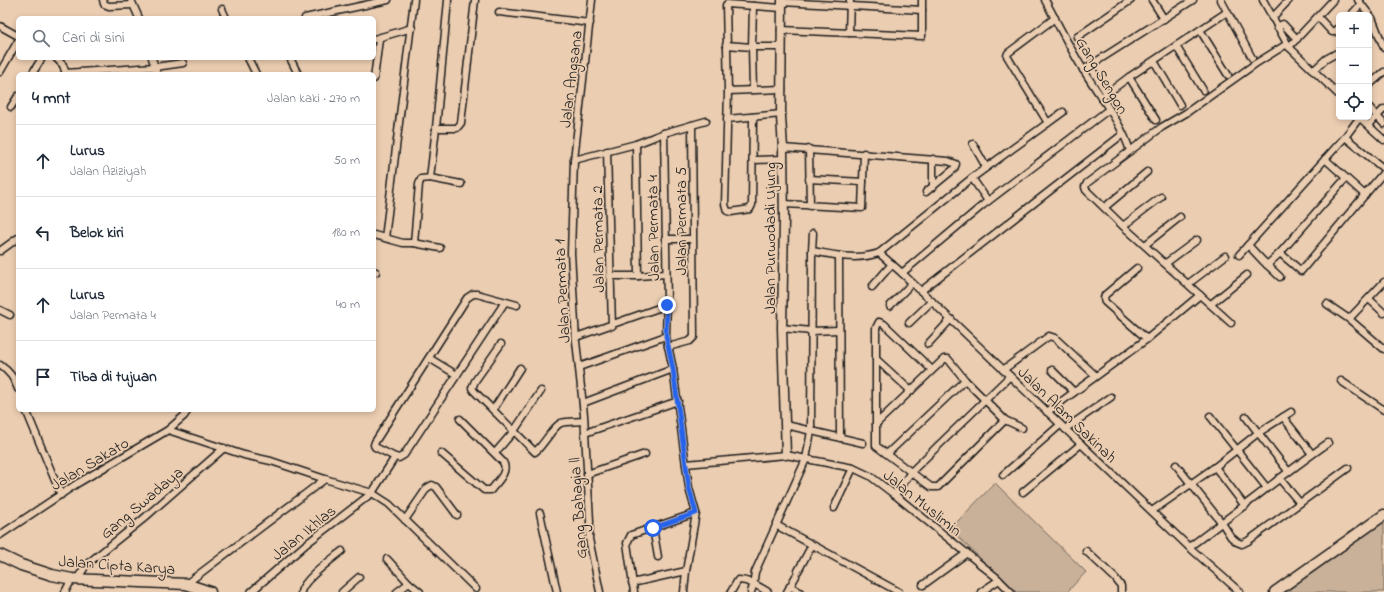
<!DOCTYPE html>
<html lang="id">
<head>
<meta charset="utf-8">
<style>
	:root { --surface:#fff; --page:#f6f6f7; --text:#1f2937; --muted:#747a83; --line:#e0e1e3 }
	body { margin:0; font-family:"Indie Flower",sans-serif; background:var(--page); color:var(--text) }
	.controls { position:absolute; right:12px; top:12px; display:grid; overflow:hidden; border-radius:6px; box-shadow:0 2px 6px #0003 }
	.controls button { width:36px; height:36px; display:grid; place-items:center; padding:0; border:0; border-bottom:1px solid var(--line); background:var(--surface); color:var(--text); font:20px sans-serif }
	.stop { position:absolute; width:12px; height:12px; margin:-9px; border:3px solid #2563eb; border-radius:50%; background:#fff }
	.stop.end { background:#2563eb; border-color:#fff; box-shadow:0 1px 4px #0008 }
	.list { margin:0; padding:0; list-style:none }
	h2 { display:flex; justify-content:space-between; align-items:center; height:52px; margin:0; padding:0 16px; font-size:17px }
	h2 small { font-size:13px; font-weight:400; color:var(--muted) }
	.list li { display:grid; grid-template-columns:26px 1fr auto; gap:12px; align-items:center; box-sizing:border-box; height:72px; padding:0 16px; border-top:1px solid var(--line) }
	.list b { display:block; font-size:15px; white-space:nowrap }
	.list p { margin:0; font-size:13px; white-space:nowrap; color:var(--muted) }
	.list em { font-size:13px; font-style:normal; color:var(--muted) }
	.icon { flex:none; width:22px; height:22px; fill:none; stroke:currentColor; stroke-width:2; stroke-linecap:round; stroke-linejoin:round }
	.map { position:relative; flex:none; width:1384px; height:592px; overflow:hidden }
	.search { position:absolute; background:var(--surface); box-shadow:0 2px 6px #0003; left:16px; top:16px; width:360px; height:44px; display:flex; align-items:center; gap:10px; box-sizing:border-box; padding:0 14px; border-radius:6px; color:var(--muted); font-size:15px }
	.panel { position:absolute; background:var(--surface); box-shadow:0 2px 6px #0003; left:16px; top:72px; width:360px; height:340px; border-radius:6px }
	.map>svg:first-child { display:block }
</style>
</head>
<body>
<div class="map">
<svg width="1384" height="592" viewBox="0 0 1384 592">
	<rect width="100%" height="100%" fill="#ebcdb1"/>
	<filter id="ink" filterUnits="userSpaceOnUse"><feTurbulence type="fractalNoise" baseFrequency=".025" numOctaves="2"/><feDisplacementMap in="SourceGraphic" scale="8" xChannelSelector="R" yChannelSelector="G"/><feConvolveMatrix kernelMatrix="1 2 1 2 8 2 1 2 1" color-interpolation-filters="sRGB"/></filter>
	<g filter="url(#ink)">
		<!-- green -->
		<g fill="#c9b199" stroke="#72665a">
			<path d="M995,483L1086,572L1067,592H1015L950,529Z"/>
			<path d="M1384,514V592H1273Z"/>
		</g>
		<g fill="none" stroke-linecap="round" stroke-linejoin="round">
			<!-- minor casing -->
			<g stroke="#1c1c1c" stroke-width="9">
				<g id="minor">
					<path d="M103,0L104,4L109,6L133,5"/>
					<path d="M131,0L139,18"/>
					<path d="M592,0L574,160L571,253L576,341L584,415L590,521L589,539L600,592"/>
					<path d="M1045,0C1059,26 1072,53 1088,77C1103,101 1122,124 1130,151L1087,183L1085,187L1086,190L1123,226L1231,323"/>
					<path d="M1152,0L1164,19"/>
					<path d="M1221,0L1252,58"/>
					<path d="M1263,0L1289,47L1339,95"/>
					<path d="M782,2L922,10"/>
					<path d="M1361,4L1372,18L1384,48"/>
					<path d="M753,6L752,47L753,90"/>
					<path d="M222,9L226,18"/>
					<path d="M499,12L590,23"/>
					<path d="M1351,15L1361,4L1358,0"/>
					<path d="M1318,17L1332,32H1334L1339,27"/>
					<path d="M305,18L388,0"/>
					<path d="M1272,18L1289,0"/>
					<path d="M0,26L18,36"/>
					<path d="M1277,27L1283,24L1297,39"/>
					<path d="M781,30L922,36V0"/>
					<path d="M1200,30L1228,75"/>
					<path d="M849,33L850,0"/>
					<path d="M1077,37L1131,0"/>
					<path d="M374,39L412,28"/>
					<path d="M726,45L752,47H781"/>
					<path d="M1176,46L1203,90"/>
					<path d="M1289,47L1333,0"/>
					<path d="M56,58L63,65L66,74"/>
					<path d="M152,58L157,74"/>
					<path d="M248,58L256,74"/>
					<path d="M290,58L298,74"/>
					<path d="M1154,61L1180,105"/>
					<path d="M1090,66L1107,94"/>
					<path d="M1083,70L1193,0"/>
					<path d="M1313,71L1326,59L1339,52"/>
					<path d="M0,72L18,41"/>
					<path d="M65,73L155,67L183,63"/>
					<path d="M32,74L42,58"/>
					<path d="M1129,77L1156,120"/>
					<path d="M374,79L379,39"/>
					<path d="M1369,85L1384,72"/>
					<path d="M728,91L782,89"/>
					<path d="M1101,98L1129,77L1227,12"/>
					<path d="M11,107L18,96"/>
					<path d="M1369,107L1377,116L1384,109"/>
					<path d="M753,117L752,205L750,209L731,212L727,211L725,204L728,91L726,5L727,4L782,8"/>
					<path d="M1359,117L1384,140"/>
					<path d="M727,119L782,114"/>
					<path d="M1048,123L1007,56L1008,53L1055,18"/>
					<path d="M1369,125L1377,116L1384,124"/>
					<path d="M436,128H457L461,123L475,0"/>
					<path d="M664,133L667,301L666,336L673,369L689,488L696,513L686,571L684,592"/>
					<path d="M1345,137L1360,117"/>
					<path d="M636,144L638,276"/>
					<path d="M973,144L986,167"/>
					<path d="M783,148L948,161L956,164L954,169L926,192"/>
					<path d="M809,149L810,206"/>
					<path d="M607,151L612,326"/>
					<path d="M1130,151L1162,127L1186,113L1255,64L1287,44"/>
					<path d="M933,159V187"/>
					<path d="M1325,159L1365,195"/>
					<path d="M574,160L636,144L664,133L706,121"/>
					<path d="M754,160L783,159"/>
					<path d="M430,178L461,184"/>
					<path d="M972,178L988,201"/>
					<path d="M809,179L863,182"/>
					<path d="M784,204L862,208L864,153"/>
					<path d="M1105,207L1147,172"/>
					<path d="M1123,226L1161,197"/>
					<path d="M374,235L403,243H414L440,248"/>
					<path d="M385,238L414,0"/>
					<path d="M665,239H692"/>
					<path d="M414,243L419,184L421,179L430,178L436,128L448,0"/>
					<path d="M1145,245L1180,217"/>
					<path d="M1248,245L1263,261L1280,277"/>
					<path d="M0,251L18,238"/>
					<path d="M812,251C836,255 855,261 879,253L972,178L1063,112"/>
					<path d="M879,253L902,273L1189,547L1240,592"/>
					<path d="M1280,253L1301,271L1384,172"/>
					<path d="M1239,255L1345,137L1384,169"/>
					<path d="M839,256L840,438"/>
					<path d="M1166,263L1197,240"/>
					<path d="M1267,265L1280,253L1346,178"/>
					<path d="M1137,268L1105,295L1104,298L1105,302L1147,339"/>
					<path d="M374,271L376,272"/>
					<path d="M902,273L983,205L1108,110"/>
					<path d="M610,276H638L666,274"/>
					<path d="M1188,284L1225,256"/>
					<path d="M872,287L892,264"/>
					<path d="M921,291L1123,134"/>
					<path d="M1369,299L1384,313"/>
					<path d="M1211,304L1247,275"/>
					<path d="M1327,304L1349,319L1384,349"/>
					<path d="M890,306L912,283"/>
					<path d="M0,310L10,315"/>
					<path d="M1349,319L1384,282"/>
					<path d="M909,323L932,301"/>
					<path d="M782,328L811,331L839,330"/>
					<path d="M576,337L667,305"/>
					<path d="M501,344L475,381L472,388L474,391L535,452C544,445 553,426 561,423C568,421 577,422 584,421"/>
					<path d="M928,344L951,319"/>
					<path d="M668,347L690,341L694,337L692,125"/>
					<path d="M429,358L457,375"/>
					<path d="M876,359L911,391"/>
					<path d="M0,365C10,372 14,378 18,389"/>
					<path d="M579,367L666,336"/>
					<path d="M932,370L884,324L879,322L876,328V446L931,487H938L1005,420"/>
					<path d="M1003,370L1049,336L1055,338L1096,376"/>
					<path d="M1052,370L1074,392"/>
					<path d="M1341,381L1384,410"/>
					<path d="M583,403L673,369"/>
					<path d="M26,410L61,495"/>
					<path d="M493,410L520,368"/>
					<path d="M1047,412L1147,339L1200,295"/>
					<path d="M1210,416L1267,488"/>
					<path d="M1246,417L1288,471"/>
					<path d="M1283,417L1312,454"/>
					<path d="M876,424L944,359H948L965,380L1005,420L1022,428"/>
					<path d="M786,425L863,443"/>
					<path d="M1065,429L1111,397"/>
					<path d="M168,430L244,455L271,461L325,479"/>
					<path d="M585,433L678,401"/>
					<path d="M441,453L484,490H491C497,482 509,472 503,462L460,419"/>
					<path d="M495,453L514,431L541,391"/>
					<path d="M887,454L965,380"/>
					<path d="M395,457L375,447L374,445L375,442L467,298L473,294H477L517,305"/>
					<path d="M686,464L786,455L853,468L870,476L895,495L996,577L1011,592"/>
					<path d="M1176,465L1222,523L1231,537L1237,542L1242,544L1248,541L1348,468"/>
					<path d="M1215,467L1245,506"/>
					<path d="M587,474L645,454"/>
					<path d="M1003,475L1060,425"/>
					<path d="M1279,478L1300,503"/>
					<path d="M1023,492L1081,444"/>
					<path d="M895,495L911,472L1010,376"/>
					<path d="M834,508L853,468"/>
					<path d="M1152,511L1215,467L1258,433L1291,412"/>
					<path d="M540,513L557,592"/>
					<path d="M405,520L427,488L432,485L436,487L457,515"/>
					<path d="M776,525L899,592"/>
					<path d="M653,528L658,557"/>
					<path d="M0,535L78,483L168,430L184,416L188,410"/>
					<path d="M1189,547C1236,513 1281,476 1328,443"/>
					<path d="M1086,551L1115,578L1121,586V592"/>
					<path d="M387,559L409,583"/>
					<path d="M798,571L812,545"/>
					<path d="M77,579L87,564L142,520L224,448"/>
					<path d="M632,583L686,571"/>
					<path d="M186,584L325,479L372,493L389,504L476,589"/>
					<path d="M923,585L967,553"/>
					<path d="M790,586L800,592"/>
					<path d="M65,592L72,579"/>
					<path d="M251,592L305,545L372,493L395,457L399,458L404,455L505,302"/>
					<path d="M301,592C303,580 332,559 342,551"/>
					<path d="M342,592L359,577"/>
					<path d="M397,592L409,583L420,592"/>
					<path d="M634,592L627,543L631,535L696,513"/>
					<path d="M731,592L738,580C749,580 758,586 768,592"/>
					<path d="M751,592L753,586L755,572L806,459L811,431L812,251L813,233"/>
					<path d="M787,592L796,576"/>
					<path d="M981,592L999,580"/>
				</g>
			</g>
			<!-- tertiary casing -->
			<g stroke="#1c1c1c" stroke-width="11">
				<path id="tertiary" d="M782,0L781,117L783,148L784,221L782,328L786,455"/>
			</g>
			<!-- primary casing -->
			<g stroke="#1c1c1c" stroke-width="13">
				<g id="primary">
					<path d="M0,555L21,565L52,575L72,579L186,584L210,592"/>
					<path d="M1275,592L1384,515"/>
				</g>
			</g>
			<!-- minor -->
			<use href="#minor" stroke="#ebcdb1" stroke-width="6"/>
			<!-- tertiary -->
			<use href="#tertiary" stroke="#ebcdb1" stroke-width="8"/>
			<!-- primary -->
			<use href="#primary" stroke="#ebcdb1" stroke-width="10"/>
		</g>
	</g>
	<g fill="none" stroke-linecap="round" stroke-linejoin="round" filter="url(#ink)">
		<!-- route -->
		<path stroke="#2563eb" stroke-width="5" d="M653,528L696,513L689,488L673,369L666,336L667,305"/>
	</g>
	<g text-anchor="middle" stroke-width="3.5" stroke-linejoin="round" paint-order="stroke">
		<!-- street labels -->
		<g font-size="16" fill="#1c1c1c" stroke="#ebcdb1">
			<text transform="translate(1103 75) rotate(59)" y="6">Gang Sengon</text>
			<text transform="translate(570 79) rotate(-83)" y="6">Jalan Angsana</text>
			<text transform="translate(680 221) rotate(-90)" y="6">Jalan Permata 5</text>
			<text transform="translate(652 228) rotate(-91)" y="6">Jalan Permata 4</text>
			<text transform="translate(769 238) rotate(-90)" y="6">Jalan Purwodadi Ujung</text>
			<text transform="translate(597 239) rotate(-91)" y="6">Jalan Permata 2</text>
			<text transform="translate(561 291) rotate(-93)" y="6">Jalan Permata 1</text>
			<text transform="translate(1068 414) rotate(44)" y="6">Jalan Alam Sakinah</text>
			<text transform="translate(89 463) rotate(-31)" y="6">Jalan Sakato</text>
			<text transform="translate(141 502) rotate(-40)" y="6">Gang Swadaya</text>
			<text transform="translate(923 502) rotate(39)" y="6">Jalan Muslimin</text>
			<text transform="translate(577 508) rotate(-94)" y="6">Gang Bahagia ll</text>
			<text transform="translate(303 532) rotate(-39)" y="6">Jalan Ikhlas</text>
			<text transform="translate(117 564) rotate(4)" y="6">Jalan Cipta Karya</text>
		</g>
	</g>
</svg>
<div class="controls">
<button>+</button>
<button>−</button>
<button><svg class="icon" aria-label="locate" viewBox="0 0 24 24"><circle cx="12" cy="12" r="6"/><path d="M12 2v4M12 18v4M2 12h4M18 12h4"/></svg></button>
</div>
<div class="stop" style="left:653px;top:528px"></div>
<div class="stop end" style="left:667px;top:305px"></div>
<div class="search"><svg class="icon" aria-label="search" viewBox="0 0 24 24"><circle cx="10" cy="10" r="6"/><path d="M15 15l6 6"/></svg>Cari di sini</div>
<section class="panel">
<h2>4 mnt<small>Jalan kaki · 270 m</small></h2>
<ul class="list">
<li><svg class="icon" aria-label="ahead" viewBox="0 0 24 24"><path d="M12 20V5M6 11l6-6 6 6"/></svg><div><b>Lurus</b><p>Jalan Aziziyah</p></div><em>50 m</em></li>
<li><svg class="icon" aria-label="left" viewBox="0 0 24 24"><path d="M17 20v-9H6M10 6l-5 5 5 5"/></svg><div><b>Belok kiri</b></div><em>180 m</em></li>
<li><svg class="icon" aria-label="ahead" viewBox="0 0 24 24"><path d="M12 20V5M6 11l6-6 6 6"/></svg><div><b>Lurus</b><p>Jalan Permata 4</p></div><em>40 m</em></li>
<li><svg class="icon" aria-label="arrive" viewBox="0 0 24 24"><path d="M6 21V4h12l-3 4 3 4H6"/></svg><div><b>Tiba di tujuan</b></div></li>
</ul>
</section>
</div>
</body>
</html>
